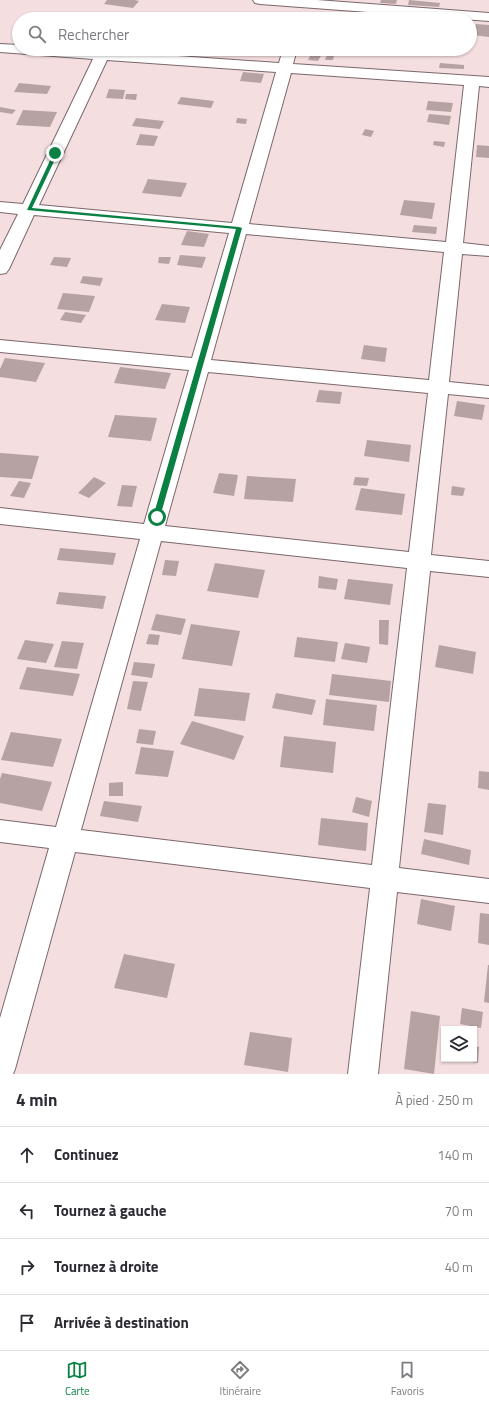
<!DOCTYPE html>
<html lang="fr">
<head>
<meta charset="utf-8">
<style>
	:root { --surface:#fff; --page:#f7f7f7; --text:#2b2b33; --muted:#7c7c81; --line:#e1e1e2; --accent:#0b8043 }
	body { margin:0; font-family:"Titillium Web",sans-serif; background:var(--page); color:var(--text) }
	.controls { position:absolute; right:12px; bottom:12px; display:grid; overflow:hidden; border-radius:0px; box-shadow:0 1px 3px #0004 }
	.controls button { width:36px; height:36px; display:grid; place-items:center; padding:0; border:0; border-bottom:1px solid var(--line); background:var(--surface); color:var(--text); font:20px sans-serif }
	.stop { position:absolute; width:12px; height:12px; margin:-9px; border:3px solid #0b8043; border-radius:50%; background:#fff }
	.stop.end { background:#0b8043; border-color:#fff; box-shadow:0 1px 4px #0008 }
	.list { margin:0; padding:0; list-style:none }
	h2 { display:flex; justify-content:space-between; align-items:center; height:52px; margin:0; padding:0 16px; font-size:17px }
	h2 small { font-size:13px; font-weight:400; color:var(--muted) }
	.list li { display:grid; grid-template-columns:26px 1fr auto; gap:12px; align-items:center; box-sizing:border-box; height:56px; padding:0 16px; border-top:1px solid var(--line) }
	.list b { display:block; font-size:15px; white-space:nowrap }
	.list em { font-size:13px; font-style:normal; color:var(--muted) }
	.icon { flex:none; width:22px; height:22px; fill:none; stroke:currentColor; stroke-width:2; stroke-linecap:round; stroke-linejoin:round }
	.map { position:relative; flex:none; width:489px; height:1074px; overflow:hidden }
	.search { position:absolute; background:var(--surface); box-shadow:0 1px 3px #0004; left:12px; right:12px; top:12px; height:44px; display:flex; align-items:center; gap:10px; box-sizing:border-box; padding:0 14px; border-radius:22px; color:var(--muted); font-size:15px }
	.sheet { height:276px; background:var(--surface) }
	nav { display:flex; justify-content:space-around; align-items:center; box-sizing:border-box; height:56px; border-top:1px solid var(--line); background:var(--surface); font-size:11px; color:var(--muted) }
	nav a { display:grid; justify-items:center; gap:2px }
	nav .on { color:var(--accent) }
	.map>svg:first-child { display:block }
</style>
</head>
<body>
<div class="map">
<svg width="489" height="1074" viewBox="0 0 489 1074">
	<rect width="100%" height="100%" fill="#f5dee0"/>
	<!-- building -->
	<g fill="#b6a1a3">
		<path d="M107,0H135L139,1L133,8L104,4Z"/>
		<path d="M381,0H397L396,4L380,3Z"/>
		<path d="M409,0L440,3L439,7L408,5Z"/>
		<path d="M476,24L489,25V37L473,35Z"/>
		<path d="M261,49L273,50L272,54H260Z"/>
		<path d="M312,52L322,54L318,61L308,60Z"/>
		<path d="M327,55H334L333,60H325Z"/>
		<path d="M440,63L464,65V69L439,68Z"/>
		<path d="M243,72L264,74L261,83L240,81Z"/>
		<path d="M19,83L51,86L47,94L14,92Z"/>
		<path d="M109,89L125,90L123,99L106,98Z"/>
		<path d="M126,94H137L136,100L125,99Z"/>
		<path d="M181,97L214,101L211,108L177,104Z"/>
		<path d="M428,101L453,103L451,112L426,110Z"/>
		<path d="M0,107L16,110L12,114L0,112Z"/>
		<path d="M23,110L57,112L50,127L16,125Z"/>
		<path d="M429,114L451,116L449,125L427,122Z"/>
		<path d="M136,118L164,121L160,129L132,126Z"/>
		<path d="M237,118L247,119L246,124L236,123Z"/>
		<path d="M365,129L374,131L371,137L362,135Z"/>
		<path d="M140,134L158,136L154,146L136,145Z"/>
		<path d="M434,141L445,142L444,147L433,145Z"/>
		<path d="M477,145L489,146V158L476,157Z"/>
		<path d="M148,179L187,183L181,197L142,193Z"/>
		<path d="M404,200L435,203L432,219L400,215Z"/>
		<path d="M414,225L437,227L436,234L412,232Z"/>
		<path d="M187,231L209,234L204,247L181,245Z"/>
		<path d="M180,255L206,257L202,268L177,265Z"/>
		<path d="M54,257L71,258L67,267L50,265Z"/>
		<path d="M159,257H171L169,264L158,263Z"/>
		<path d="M83,276L103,278L100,286L80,283Z"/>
		<path d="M63,293L95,296L89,312L57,309Z"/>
		<path d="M162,304L190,307L185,323L155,320Z"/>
		<path d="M65,312L86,315L81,323L60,320Z"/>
		<path d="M364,345L387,348L385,362L361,359Z"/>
		<path d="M5,358L45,363L36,382L0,377V369Z"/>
		<path d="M120,367L171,373L165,389L114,383Z"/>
		<path d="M319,390L342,392L340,404L316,402Z"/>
		<path d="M457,401L485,405L482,420L454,416Z"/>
		<path d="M115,415L157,418L151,441L108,437Z"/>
		<path d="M367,440L411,445L409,462L364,456Z"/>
		<path d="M0,453L39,456L32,479L0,477Z"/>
		<path d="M219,473L238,475L234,496L213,493Z"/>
		<path d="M247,476L296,479L293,502L244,499Z"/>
		<path d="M94,477L106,483L89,498L78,493Z"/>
		<path d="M355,477L369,478L367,486L353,485Z"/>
		<path d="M19,481L31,483L24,498L10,496Z"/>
		<path d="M122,485L137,486L132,507L117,506Z"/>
		<path d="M452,486L465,488L463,496L451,495Z"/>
		<path d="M361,488L405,494L402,515L355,510Z"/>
		<path d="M60,548L116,553L113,565L57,560Z"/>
		<path d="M165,560L179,561L176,576L162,575Z"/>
		<path d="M215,563L265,570L258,598L207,591Z"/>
		<path d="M319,576L338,579L336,590L318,588Z"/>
		<path d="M348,579L393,584L390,605L344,599Z"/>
		<path d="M59,592L106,596L103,609L56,604Z"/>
		<path d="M156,614L186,619L181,635L151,630Z"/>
		<path d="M379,620H389L388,645L379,644Z"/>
		<path d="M191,624L240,631L232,666L182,659Z"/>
		<path d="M149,634L160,635L158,645L146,644Z"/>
		<path d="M297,637L338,642L335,662L294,657Z"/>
		<path d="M25,640L54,644L46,663L17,659Z"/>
		<path d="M62,641L84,643L77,669L54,667Z"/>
		<path d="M345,643L370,647L367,663L341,659Z"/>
		<path d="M439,645L476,652L473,674L435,667Z"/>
		<path d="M134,662L155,664L152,678L131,675Z"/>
		<path d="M27,667L80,674L73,696L19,689Z"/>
		<path d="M332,674L391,681L389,702L329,695Z"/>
		<path d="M133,681L148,682L141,711L127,709Z"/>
		<path d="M199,688L250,693L245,721L194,716Z"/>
		<path d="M276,693L316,700L312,715L272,708Z"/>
		<path d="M326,699L377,705L374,731L323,725Z"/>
		<path d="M192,721L244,736L234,760L180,744Z"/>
		<path d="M139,729L156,731L153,745L136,743Z"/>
		<path d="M11,732L62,739L53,767L1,760Z"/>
		<path d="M284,736L336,742L333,773L280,767Z"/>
		<path d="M141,747L174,751L168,777L135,774Z"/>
		<path d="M479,771L489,772V790L478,788Z"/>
		<path d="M2,773L52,782L42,811L0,803V779Z"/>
		<path d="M123,782V796H109V783Z"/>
		<path d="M356,797L372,801L369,817L352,812Z"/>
		<path d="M104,801L142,806L138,822L100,816Z"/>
		<path d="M428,803L446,805L443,835L424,832Z"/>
		<path d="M321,818L368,823L366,851L318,845Z"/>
		<path d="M424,839L471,850L469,865L421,854Z"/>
		<path d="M421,899L455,906L451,931L417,924Z"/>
		<path d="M480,913L489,914V945L478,943Z"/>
		<path d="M124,954L175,964L167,998L114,988Z"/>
		<path d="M488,965H489V1003L484,1002Z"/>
		<path d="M462,1008L483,1012L481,1028L460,1024Z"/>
		<path d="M411,1011L440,1016L434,1074L404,1069Z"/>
		<path d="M250,1032L292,1038L288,1072L244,1065Z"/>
		<path d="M474,1046L479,1047L478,1063L463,1061V1059H474Z"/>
	</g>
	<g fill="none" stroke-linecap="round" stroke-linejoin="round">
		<!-- minor casing -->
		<g stroke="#7b6769" stroke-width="2">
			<g id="minor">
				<path d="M253,0H317L489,13V21L260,4L255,3Z"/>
				<path d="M0,44L19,45V49H78L279,63L283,49H297L293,64L489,77V87L479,86L463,243L489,246V256L462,254L449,382L489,386V398L448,394L431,555L489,561V577L430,571L399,868L489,879V903L397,892L378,1074H348L370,888L75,852L15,1069L13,1074H0V1018L49,848L0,842V820L56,827L140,539L0,524V508L144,524L189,370L0,352V340L192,358L229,233L34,215L9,269L6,273L0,274V250L18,214L0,212V202L23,204L93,59L0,52ZM107,60L276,72L232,223L39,205ZM291,73L464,85L446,242L249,224ZM246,234L444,252L429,380L211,360ZM208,372L428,393L409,552L165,526ZM161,541L407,568L372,865L81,830Z"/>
			</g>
		</g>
		<!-- minor -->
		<use href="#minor" fill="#fff" fill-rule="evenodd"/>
	</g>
	<!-- route -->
	<path fill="#0b8043" d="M54,152L58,153L32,208L239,227L242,228L160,517L157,519L153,517L236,229L27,210Z"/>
</svg>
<div class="controls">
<button><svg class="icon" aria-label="layers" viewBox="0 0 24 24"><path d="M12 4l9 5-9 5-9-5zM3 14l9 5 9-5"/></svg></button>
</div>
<div class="stop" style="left:157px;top:517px"></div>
<div class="stop end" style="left:55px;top:153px"></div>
<div class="search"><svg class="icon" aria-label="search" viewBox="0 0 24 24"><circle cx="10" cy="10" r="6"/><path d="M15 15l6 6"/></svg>Rechercher</div>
</div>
<section class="sheet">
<h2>4 min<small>À pied · 250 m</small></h2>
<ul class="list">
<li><svg class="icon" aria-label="ahead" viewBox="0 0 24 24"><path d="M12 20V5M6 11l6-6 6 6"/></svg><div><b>Continuez</b></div><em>140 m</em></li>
<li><svg class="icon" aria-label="left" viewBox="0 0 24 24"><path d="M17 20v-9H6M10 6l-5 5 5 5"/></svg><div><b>Tournez à gauche</b></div><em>70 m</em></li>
<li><svg class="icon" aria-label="right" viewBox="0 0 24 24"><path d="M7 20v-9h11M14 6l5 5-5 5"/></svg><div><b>Tournez à droite</b></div><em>40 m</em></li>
<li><svg class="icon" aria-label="arrive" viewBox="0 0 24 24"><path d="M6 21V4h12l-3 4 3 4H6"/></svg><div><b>Arrivée à destination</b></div></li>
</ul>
</section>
<nav>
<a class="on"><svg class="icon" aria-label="map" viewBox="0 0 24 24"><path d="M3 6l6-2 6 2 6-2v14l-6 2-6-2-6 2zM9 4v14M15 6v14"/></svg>Carte</a>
<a><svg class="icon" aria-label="directions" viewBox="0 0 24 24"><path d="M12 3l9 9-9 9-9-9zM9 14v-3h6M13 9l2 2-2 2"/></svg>Itinéraire</a>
<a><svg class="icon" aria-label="saved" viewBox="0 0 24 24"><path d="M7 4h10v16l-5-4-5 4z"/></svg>Favoris</a>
</nav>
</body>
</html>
